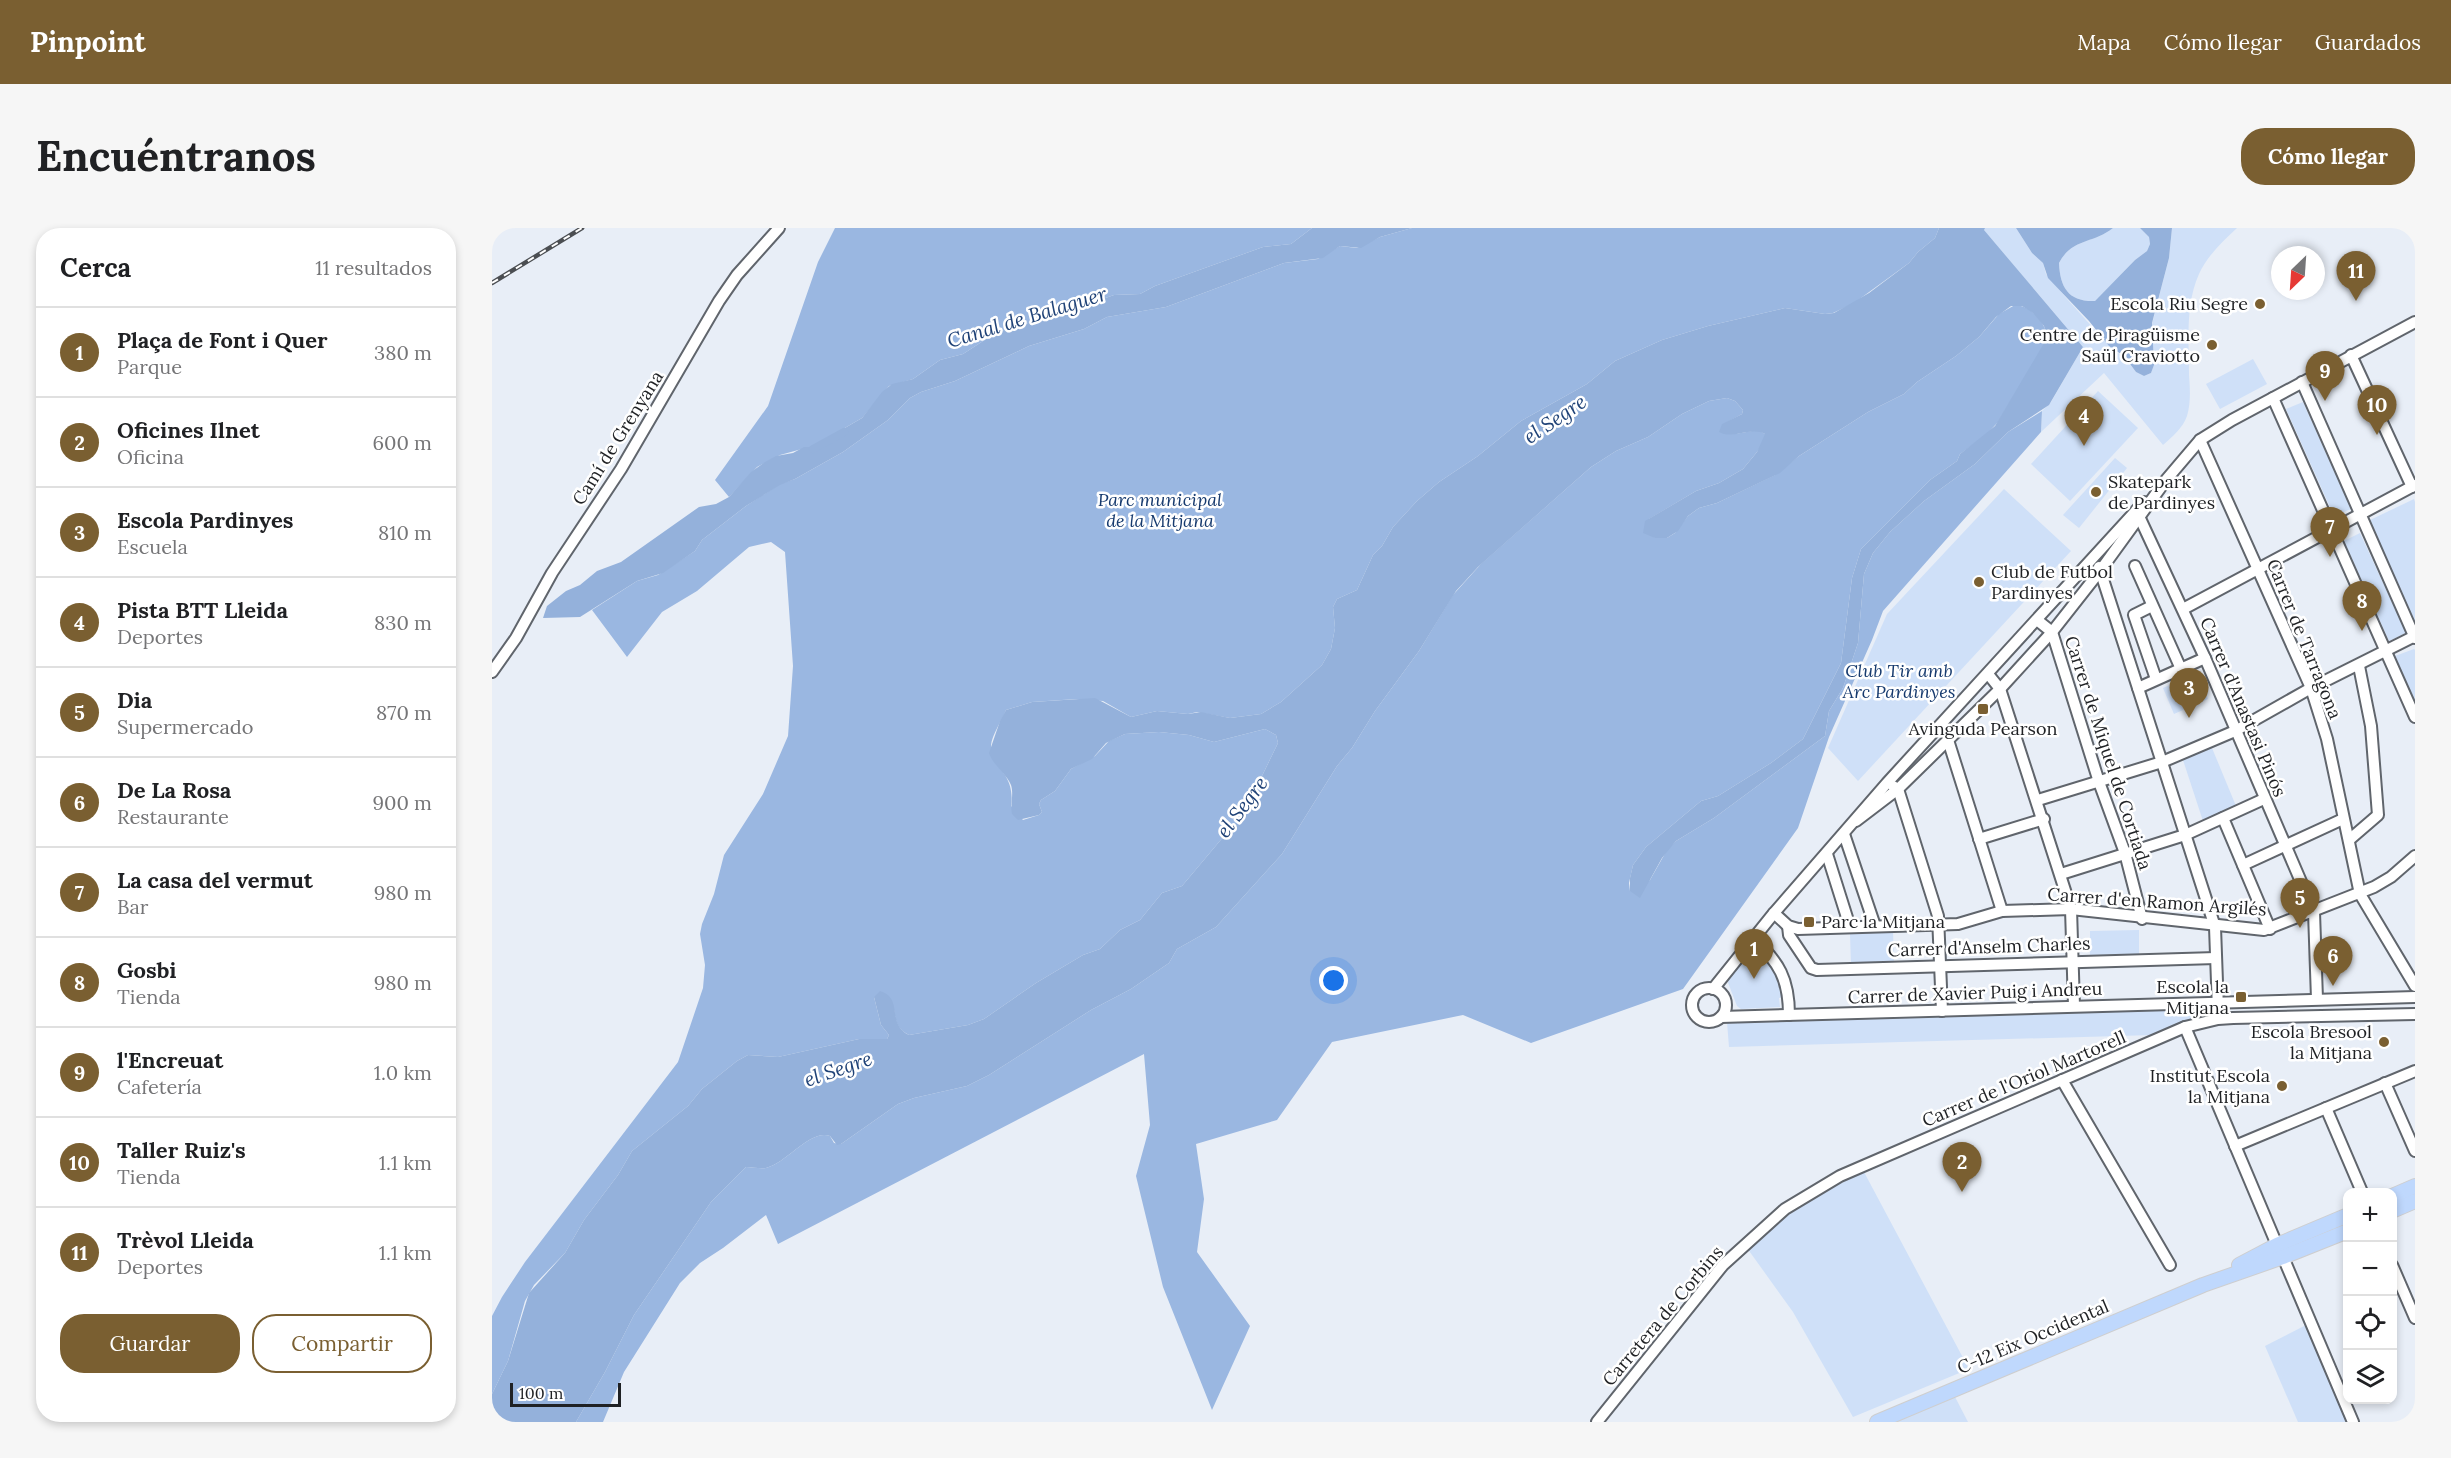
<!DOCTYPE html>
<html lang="es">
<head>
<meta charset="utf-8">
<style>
	:root { --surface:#fff; --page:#f6f6f6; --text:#202124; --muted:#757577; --line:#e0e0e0; --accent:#7a5f31 }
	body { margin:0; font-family:Lora,serif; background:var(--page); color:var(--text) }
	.controls { position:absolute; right:18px; bottom:18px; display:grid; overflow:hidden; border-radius:12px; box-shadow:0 3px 9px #0003 }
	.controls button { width:54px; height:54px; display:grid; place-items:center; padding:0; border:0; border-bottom:2px solid var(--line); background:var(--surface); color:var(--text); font:30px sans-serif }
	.compass { position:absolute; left:1779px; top:18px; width:54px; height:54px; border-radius:50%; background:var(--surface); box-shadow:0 3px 9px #0003; rotate:205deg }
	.scale { position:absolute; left:18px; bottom:15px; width:111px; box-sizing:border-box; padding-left:6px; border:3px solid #1f2124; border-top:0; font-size:16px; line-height:21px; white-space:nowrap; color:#1f2124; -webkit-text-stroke:4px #fff; paint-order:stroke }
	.you { position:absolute; left:842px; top:753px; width:21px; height:21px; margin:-15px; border:4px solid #fff; border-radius:50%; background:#1a73e8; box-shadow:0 0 0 9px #1a73e833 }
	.badge { display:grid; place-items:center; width:39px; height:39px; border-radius:50%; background:var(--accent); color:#fff; font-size:20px; font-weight:700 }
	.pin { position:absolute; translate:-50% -50px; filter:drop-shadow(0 2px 3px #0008) }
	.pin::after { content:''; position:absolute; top:32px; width:21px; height:18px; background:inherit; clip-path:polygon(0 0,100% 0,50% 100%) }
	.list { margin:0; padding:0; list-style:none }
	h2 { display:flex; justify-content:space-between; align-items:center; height:78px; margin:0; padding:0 24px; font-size:26px }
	h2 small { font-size:20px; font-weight:400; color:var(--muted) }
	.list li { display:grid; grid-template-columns:39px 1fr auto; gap:18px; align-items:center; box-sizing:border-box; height:90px; padding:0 24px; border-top:2px solid var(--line) }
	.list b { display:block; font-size:22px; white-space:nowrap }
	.list p { margin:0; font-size:20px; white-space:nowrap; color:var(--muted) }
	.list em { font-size:20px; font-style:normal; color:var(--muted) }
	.actions { display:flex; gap:12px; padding:18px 24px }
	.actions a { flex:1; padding:14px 0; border:2px solid var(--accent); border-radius:24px; text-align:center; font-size:21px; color:var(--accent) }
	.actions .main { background:var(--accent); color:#fff }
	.icon { flex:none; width:33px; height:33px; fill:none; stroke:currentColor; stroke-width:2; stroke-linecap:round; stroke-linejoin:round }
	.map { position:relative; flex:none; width:1923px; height:1194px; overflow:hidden; border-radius:24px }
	header { display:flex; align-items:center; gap:36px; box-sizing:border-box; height:84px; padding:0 30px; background:var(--accent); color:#fff }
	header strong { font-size:28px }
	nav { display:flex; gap:33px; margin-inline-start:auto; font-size:21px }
	.intro { display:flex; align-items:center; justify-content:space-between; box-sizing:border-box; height:144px; padding:0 36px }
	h1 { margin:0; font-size:42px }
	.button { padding:15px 27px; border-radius:24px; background:var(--accent); color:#fff; font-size:21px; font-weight:700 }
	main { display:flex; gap:36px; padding:0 36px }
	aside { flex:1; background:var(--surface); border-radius:24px; box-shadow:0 3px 9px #0003 }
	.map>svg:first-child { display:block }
</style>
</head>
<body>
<header>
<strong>Pinpoint</strong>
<nav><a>Mapa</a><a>Cómo llegar</a><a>Guardados</a></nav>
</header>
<div class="intro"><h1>Encuéntranos</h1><a class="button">Cómo llegar</a></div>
<main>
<aside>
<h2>Cerca<small>11 resultados</small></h2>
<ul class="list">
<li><span class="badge">1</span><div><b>Plaça de Font i Quer</b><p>Parque</p></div><em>380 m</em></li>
<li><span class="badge">2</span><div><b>Oficines Ilnet</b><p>Oficina</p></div><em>600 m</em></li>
<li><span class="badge">3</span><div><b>Escola Pardinyes</b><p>Escuela</p></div><em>810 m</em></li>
<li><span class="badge">4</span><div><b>Pista BTT Lleida</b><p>Deportes</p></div><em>830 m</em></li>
<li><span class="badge">5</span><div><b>Dia</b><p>Supermercado</p></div><em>870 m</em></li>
<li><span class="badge">6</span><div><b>De La Rosa</b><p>Restaurante</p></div><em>900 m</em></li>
<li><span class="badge">7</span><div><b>La casa del vermut</b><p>Bar</p></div><em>980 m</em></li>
<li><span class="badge">8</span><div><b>Gosbi</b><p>Tienda</p></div><em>980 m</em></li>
<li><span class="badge">9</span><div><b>l'Encreuat</b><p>Cafetería</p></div><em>1.0 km</em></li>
<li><span class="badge">10</span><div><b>Taller Ruiz's</b><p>Tienda</p></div><em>1.1 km</em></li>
<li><span class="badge">11</span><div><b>Trèvol Lleida</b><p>Deportes</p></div><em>1.1 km</em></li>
</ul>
<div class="actions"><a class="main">Guardar</a><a>Compartir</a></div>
</aside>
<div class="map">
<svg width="1923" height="1194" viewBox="0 0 1923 1194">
	<rect width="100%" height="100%" fill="#e8eef7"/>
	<!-- green -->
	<g fill="#cfe0f8">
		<path d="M1493,0H1524L1540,25L1551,35L1554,46L1576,72L1621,122L1631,128L1644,144L1652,148L1659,145L1662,137L1660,96L1677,30L1680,0H1745C1731,13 1715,28 1707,46C1693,77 1697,114 1697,147C1698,160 1699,175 1695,188C1691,200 1680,209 1671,217L1612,145L1549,204L1550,183L1559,174L1591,119L1491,1Z"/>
		<path d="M1621,0H1648L1657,9L1658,16L1655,23L1643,32L1603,73C1577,74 1568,60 1567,35C1580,10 1601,16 1621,0Z"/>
		<path d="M1761,131L1775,156L1728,181L1714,156Z"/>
		<path d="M1606,163L1646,200L1578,273L1539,236Z"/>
		<path d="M1811,174L1859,281L1842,288L1794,181Z"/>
		<path d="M1623,230L1635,240L1587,300L1571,287Z"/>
		<path d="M1512,261L1579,323L1366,553L1336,520L1395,386Z"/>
		<path d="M1922,271L1923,274V396L1876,293Z"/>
		<path d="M1868,305L1914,405L1897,413L1852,313Z"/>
		<path d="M1922,421L1923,422V473L1903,428Z"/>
		<path d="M1705,445L1716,471L1682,486L1671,460Z"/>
		<path d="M1720,520L1744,578L1711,593L1691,532Z"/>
		<path d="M1647,702V728L1598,729V703Z"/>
		<path d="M1401,704L1402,736L1359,738L1358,705Z"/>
		<path d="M1263,721L1267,726L1270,723L1284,742L1293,769L1287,770L1288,779L1249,781L1245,778L1235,752Z"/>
		<path d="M1715,779L1716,788L1661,807L1237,819L1235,794Z"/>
		<path d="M1372,944L1477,1141L1361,1189L1301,1084L1255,1020C1291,988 1328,964 1372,944Z"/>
		<path d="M1816,1096L1857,1194H1806L1773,1118Z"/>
		<path d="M1462,1167L1476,1194H1401Z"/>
	</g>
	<!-- forest -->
	<g fill="#9ab7e1">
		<path d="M343,0H820L799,16L771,19L663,58L648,66L622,67L568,86L505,104L471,126L448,132L421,151L397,158L370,190L351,201L343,210L325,219H317L288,227L265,239L237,269L223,252L276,178L326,34Z"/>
		<path d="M920,0H1447L1443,10L1426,24L1417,35L1362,75L1341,85L1333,86L1293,80L1216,98L1170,112L1123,133L1095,156L1029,193L986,228L947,254L925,273L901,299L890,318L881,327L865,362L845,371L841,379L843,400L839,421L830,437L789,474L769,486L738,490L705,484L696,486L665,483L639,489L611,473L585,471L540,474L514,482C510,492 500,507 499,517C498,540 524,544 519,578L531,592L547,587L550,584L547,576L549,572L563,563L579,541L603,528L617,513L633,506L667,504L697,507L722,514L773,501L784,507L786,515L753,583L690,658L670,665L648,692L628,702L608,721L591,727L544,755L492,791L476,797L417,807C405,801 404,794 402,782L382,769L389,797L397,807L395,811H367L286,829L256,827L245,833L210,861L196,878L140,923L126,947L92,992L73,1025L42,1057L33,1073L16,1133L0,1166V1088L10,1069L33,1034L186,834L211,760L213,737L208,706L210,696L222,666L232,627L271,566L296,508L301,438L293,324L279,314L257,319L205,363L170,384L135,429L100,382L145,353L166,347L203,323L210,312L254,278L288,256L303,251L351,224L396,192L418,170L429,164L463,153L537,118L592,101L615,89L674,79L792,35L826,31L848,18L865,20L888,9Z"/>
		<path d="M1523,77C1539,78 1554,94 1555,110L1550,121L1506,194L1494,207L1468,226L1465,233L1438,252L1369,321L1360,350L1349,435L1311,511L1279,535L1226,568L1209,573L1154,619L1141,637L1137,655L1138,663L1158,652L1175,622L1184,613L1222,590L1333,508L1337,483L1351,460L1366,415L1372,346L1381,325L1398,304L1432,273L1483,236L1516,204L1550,183L1549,204L1391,383L1380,412L1337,509L1306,600L1191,761L1039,815L971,787L840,814L785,892L704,916L712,971L705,1024L758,1098L720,1182L671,1059L644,948L658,897L652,826L286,1016L274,987L231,1020L208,1035L188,1055L132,1144L111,1194H84L113,1144L142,1087L219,974L254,939C260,939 268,941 274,940C295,935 318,901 338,908L342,915L349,916L406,876L422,870L475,858L497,847L599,782L639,761L677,735L685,721L724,699L790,626L845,538L860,520L883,483L927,423L961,367L989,336L1099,239L1124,223L1156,209L1190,186L1217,173L1235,170L1243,173L1251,182L1250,186L1230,197L1243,206L1266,202L1273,206L1274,210L1265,224L1251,241L1227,255L1204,263L1157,291L1163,310H1175L1183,305L1196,288L1207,280L1225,275L1283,247L1307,228L1376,184L1412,166L1425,154L1464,128L1487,109L1507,86Z"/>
	</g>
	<!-- water -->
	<g fill="#94b1db">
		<path d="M820,0H920L888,9L869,20L848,18L831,30L792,35L674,79L615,89L592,101L537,118L463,153L429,164L418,170L396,192L351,224L303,251L288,257L254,278L210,312L203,323L171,345L145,353L88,389L51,390L55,378L74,363L88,357L105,343L129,334L207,279L224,276L237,269L259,244L273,234L284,228L301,225L312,219H325L343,210L351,201L370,190L390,164L400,156L421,151L448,132L471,126L505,104L568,86L622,67L648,66L663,58L771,19L799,16Z"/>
		<path d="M1447,0H1493L1492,2L1591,119L1557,177L1516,204L1483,236L1432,273L1398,304L1381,325L1372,346L1366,415L1351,460L1337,483L1333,508L1222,590L1184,613L1170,630L1148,670L1138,663V650L1141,637L1154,619L1209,573L1226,568L1279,535L1311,511L1349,435L1360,350L1369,321L1438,252L1465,233L1468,226L1503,198L1555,110L1552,98L1541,85L1530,78H1519L1504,89L1487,109L1464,128L1425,154L1412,166L1376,184L1307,228L1288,245L1225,275L1207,280L1196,288L1186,303L1175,310H1163L1151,305L1153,293L1204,263L1227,255L1251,241L1265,224L1273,206C1258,198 1241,212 1227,204L1230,196L1250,186L1251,182L1243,173L1235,170L1217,173L1190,186L1156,209L1124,223L1099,239L986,339L964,363L927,423L883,483L860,520L845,538L790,626L724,699L685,721L677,735L639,761L599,782L497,847L475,858L422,870L406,876L349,916L345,917L338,908C318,901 295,935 274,940C268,941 260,939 254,939L219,974L142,1087L113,1144L84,1194H0V1166L16,1133L37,1065L73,1025L92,992L126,947L140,923L196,878L210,861L245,833L256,827L286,829L367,811H395L397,807L389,797L382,769L388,763C412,770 394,796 417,807L476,797L492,791L544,755L591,727L608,721L628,702L648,692L670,665L690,658L753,583L786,515L784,507L773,501L722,514L697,507L667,504L633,506L614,515L600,531L579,541L563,563L549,572L547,576L550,584L547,587L526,592L520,586C518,577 522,566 519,557C514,545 500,536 497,525L508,493L514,482L540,474L603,470L639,489L665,483L696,486L709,484L738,490L769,486L789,474L830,437L839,421L843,400L841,379L845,371L865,362L881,327L890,318L901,299L925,273L947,254L986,228L1029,193L1095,156L1123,133L1170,112L1216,98L1293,80L1333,86L1342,85L1377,65L1417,35L1426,24L1443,10Z"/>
		<path d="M1524,0H1621C1601,16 1580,10 1567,35C1568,60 1577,74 1603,73L1643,32L1655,23L1658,16L1657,9L1648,0H1680L1677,30L1660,95L1662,137L1659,145L1652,148L1644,144L1632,128L1617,118L1597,93L1556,50L1551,35L1540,25Z"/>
	</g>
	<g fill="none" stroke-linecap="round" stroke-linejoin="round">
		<!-- canal -->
		<path stroke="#94b1db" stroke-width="8" d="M321,221L352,204"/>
		<!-- minor casing -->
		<g stroke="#60656c" stroke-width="14">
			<g id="minor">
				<path d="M1859,127L1920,259"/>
				<path d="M1810,154L1923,410"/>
				<path d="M1781,170L1923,489"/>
				<path d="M1708,212L1819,460L1835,511L1868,666L1923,758"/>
				<path d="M1645,284L1713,430L1822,684L1825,771"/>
				<path d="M1643,338L1689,441"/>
				<path d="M1607,339L1723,699L1726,782"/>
				<path d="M1660,378L1642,387L1664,451"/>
				<path d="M1691,381L1923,257"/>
				<path d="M1545,392L1560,404L1607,554L1633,625L1650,691"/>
				<path d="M0,444L24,410L60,345L129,241L227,73L245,47L287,0"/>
				<path d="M1496,446L1508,461L1579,681L1582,778"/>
				<path d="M1646,460L1713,430"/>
				<path d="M1456,512L1510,683"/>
				<path d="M1401,558L1406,561L1446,688L1450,783"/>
				<path d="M1546,572L1670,534L1743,503L1819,460L1923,408"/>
				<path d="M1731,590L1778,701"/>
				<path d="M1364,593L1406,561L1508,461L1560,404L1608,343L1674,252L1708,212L1740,192L1923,94"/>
				<path d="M1352,606L1383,698"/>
				<path d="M1487,611L1552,591"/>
				<path d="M1857,612L1886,587L1879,498L1867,438"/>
				<path d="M1335,626L1358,699"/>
				<path d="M1751,637L1851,591"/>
				<path d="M1569,646L1693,607L1772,571"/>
				<path d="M1282,685L1296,698L1306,701L1466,696L1510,683L1579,681L1772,702L1882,659L1899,649L1923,628"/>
				<path d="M1296,698L1297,707L1319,740L1325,742L1724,730"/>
				<path d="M1261,710C1287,734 1297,751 1297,787"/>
				<circle cx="1217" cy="777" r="17"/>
				<path d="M1221,761L1282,685L1395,555L1652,274"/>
				<path d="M1229,789L1923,769"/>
				<path d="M1693,799L1785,1017"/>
				<path d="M1570,852L1678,1037"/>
				<path d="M1893,855L1923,923"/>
				<path d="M1834,880L1870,964"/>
				<path d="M1743,918L1923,843"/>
				<path d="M1791,1029L1861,1194"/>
				<path d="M1900,1037L1923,1090"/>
				<path d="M1105,1194L1231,1037L1293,981L1348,948L1693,799L1726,791L1741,790L1923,786"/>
			</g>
		</g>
		<!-- major casing -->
		<g stroke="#cececf" stroke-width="16">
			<g id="major">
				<path d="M1900,968L1923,958"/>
				<path d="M1900,983L1923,973"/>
				<path d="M1747,1037L1785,1017L1856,987"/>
				<path d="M1385,1194L1711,1057L1791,1029L1856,1003"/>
			</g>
		</g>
		<!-- minor -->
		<use href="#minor" stroke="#fff" stroke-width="10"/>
		<!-- major -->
		<use href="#major" stroke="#bfd8fd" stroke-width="14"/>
		<!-- rail casing -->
		<g stroke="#4b4e52" stroke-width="4.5">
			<path id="rail" d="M0,55L90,0"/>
		</g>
		<!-- rail -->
		<use href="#rail" stroke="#fff" stroke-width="2" stroke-dasharray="7" stroke-linecap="butt"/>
	</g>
	<!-- markers -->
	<g fill="#7a5f31" stroke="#fff" stroke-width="2">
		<circle cx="1768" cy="76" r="6"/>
		<circle cx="1720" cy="117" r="6"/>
		<circle cx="1604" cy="264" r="6"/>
		<circle cx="1487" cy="354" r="6"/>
		<rect x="1485" y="475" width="12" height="12" rx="3"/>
		<rect x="1311" y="688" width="12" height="12" rx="3"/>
		<rect x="1743" y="763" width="12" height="12" rx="3"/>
		<circle cx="1892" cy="814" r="6"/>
		<circle cx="1790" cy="858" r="6"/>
	</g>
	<g text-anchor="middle" stroke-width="5" stroke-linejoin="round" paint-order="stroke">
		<!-- poi labels -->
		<g font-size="18" fill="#1f2124" stroke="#fff" text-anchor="end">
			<text x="1756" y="82">Escola Riu Segre</text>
			<text x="1708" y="113">Centre de Piragüisme<tspan x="1708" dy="21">Saül Craviotto</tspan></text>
			<text x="1616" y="260" text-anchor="start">Skatepark<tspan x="1616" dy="21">de Pardinyes</tspan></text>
			<text x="1499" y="350" text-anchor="start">Club de Futbol<tspan x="1499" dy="21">Pardinyes</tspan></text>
			<text x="1491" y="507" text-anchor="middle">Avinguda Pearson</text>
			<text x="1329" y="700" text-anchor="start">Parc la Mitjana</text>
			<text x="1737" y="765">Escola la<tspan x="1737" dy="21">Mitjana</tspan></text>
			<text x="1880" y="810">Escola Bresool<tspan x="1880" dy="21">la Mitjana</tspan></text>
			<text x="1778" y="854">Institut Escola<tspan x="1778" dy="21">la Mitjana</tspan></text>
		</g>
		<!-- street labels -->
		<g font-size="18" fill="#1f2124" stroke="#fff">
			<text transform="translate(126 210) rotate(-58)" y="6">Camí de Grenyana</text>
			<text transform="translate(1812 411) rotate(68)" y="6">Carrer de Tarragona</text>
			<text transform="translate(1751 479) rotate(67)" y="6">Carrer d'Anastasi Pinós</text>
			<text transform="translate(1616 525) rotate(72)" y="6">Carrer de Miquel de Cortiada</text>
			<text transform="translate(1665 674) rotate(4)" y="6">Carrer d'en Ramon Argilés</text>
			<text transform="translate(1497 719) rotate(-2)" y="6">Carrer d'Anselm Charles</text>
			<text transform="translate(1483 765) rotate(-2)" y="6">Carrer de Xavier Puig i Andreu</text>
			<text transform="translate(1532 851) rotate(-23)" y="6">Carrer de l'Oriol Martorell</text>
			<text transform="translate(1171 1088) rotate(-50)" y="6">Carretera de Corbins</text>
			<text transform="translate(1541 1109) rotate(-23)" y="6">C-12 Eix Occidental</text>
		</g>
		<!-- park labels -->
		<g font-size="18" font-style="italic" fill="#163a6e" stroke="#fff">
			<text x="668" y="278">Parc municipal<tspan x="668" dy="21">de la Mitjana</tspan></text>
			<text x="1407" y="449">Club Tir amb<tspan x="1407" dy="21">Arc Pardinyes</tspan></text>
		</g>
		<!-- water labels -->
		<g font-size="20" font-style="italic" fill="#1f4277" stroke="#fff">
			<text transform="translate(535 89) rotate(-17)" y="7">Canal de Balaguer</text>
			<text transform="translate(1063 191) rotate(-34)" y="7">el Segre</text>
			<text transform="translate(750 579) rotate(-53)" y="7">el Segre</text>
			<text transform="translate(346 841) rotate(-19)" y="7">el Segre</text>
		</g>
	</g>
</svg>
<div class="controls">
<button>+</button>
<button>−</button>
<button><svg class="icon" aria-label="locate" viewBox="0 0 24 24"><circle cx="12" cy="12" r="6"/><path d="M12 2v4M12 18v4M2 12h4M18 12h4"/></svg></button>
<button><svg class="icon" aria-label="layers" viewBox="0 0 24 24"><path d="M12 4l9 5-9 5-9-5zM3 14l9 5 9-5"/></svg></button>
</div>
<svg class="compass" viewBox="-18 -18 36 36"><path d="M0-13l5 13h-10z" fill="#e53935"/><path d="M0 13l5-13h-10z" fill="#757577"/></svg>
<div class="scale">100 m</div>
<div class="you"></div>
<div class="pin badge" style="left:1262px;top:751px">1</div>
<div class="pin badge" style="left:1470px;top:964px">2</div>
<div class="pin badge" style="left:1697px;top:490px">3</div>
<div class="pin badge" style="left:1592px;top:218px">4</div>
<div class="pin badge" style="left:1808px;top:700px">5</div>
<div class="pin badge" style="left:1841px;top:758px">6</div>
<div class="pin badge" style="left:1838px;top:329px">7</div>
<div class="pin badge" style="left:1870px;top:403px">8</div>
<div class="pin badge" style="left:1833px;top:173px">9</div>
<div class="pin badge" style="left:1885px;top:207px">10</div>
<div class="pin badge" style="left:1864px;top:73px">11</div>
</div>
</main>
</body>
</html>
